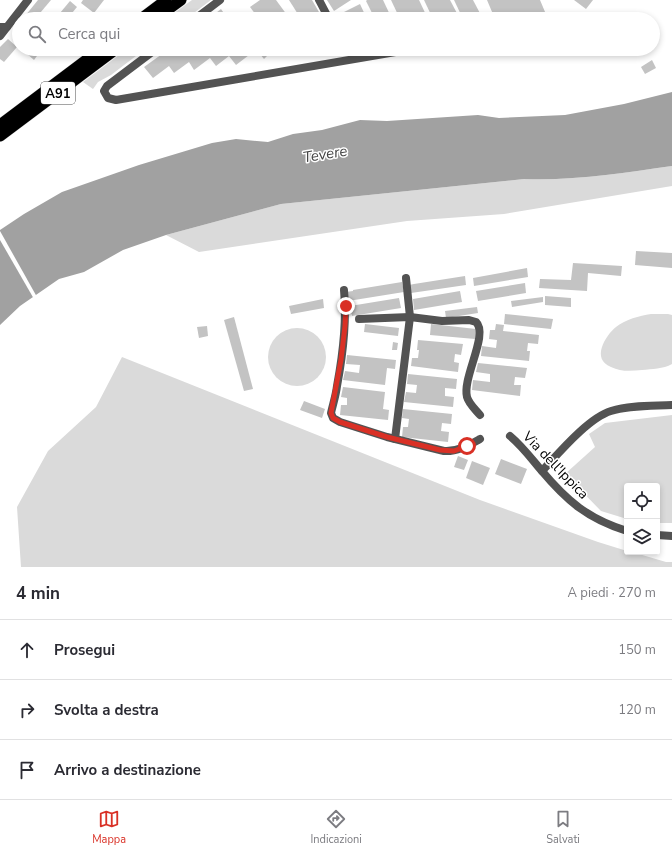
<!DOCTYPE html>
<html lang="it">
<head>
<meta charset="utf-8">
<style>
	:root { --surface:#fff; --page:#f2f2f3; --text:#2b2b33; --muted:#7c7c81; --line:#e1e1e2; --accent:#d93025 }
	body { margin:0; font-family:"Nunito Sans",sans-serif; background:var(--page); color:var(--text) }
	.controls { position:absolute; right:12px; bottom:12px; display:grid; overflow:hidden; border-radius:4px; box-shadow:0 2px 6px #0003 }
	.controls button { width:36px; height:36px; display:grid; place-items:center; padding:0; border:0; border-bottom:1px solid var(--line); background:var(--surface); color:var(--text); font:20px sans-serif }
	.stop { position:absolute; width:12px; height:12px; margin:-9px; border:3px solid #d93025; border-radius:50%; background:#fff }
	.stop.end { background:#d93025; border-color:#fff; box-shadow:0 1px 4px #0008 }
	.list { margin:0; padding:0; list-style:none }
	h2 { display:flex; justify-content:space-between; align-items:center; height:52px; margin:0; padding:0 16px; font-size:17px }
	h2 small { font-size:13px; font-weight:400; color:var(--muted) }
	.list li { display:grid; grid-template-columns:26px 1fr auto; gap:12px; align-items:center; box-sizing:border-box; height:60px; padding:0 16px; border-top:1px solid var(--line) }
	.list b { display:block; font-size:15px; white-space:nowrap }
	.list em { font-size:13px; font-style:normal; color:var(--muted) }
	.icon { flex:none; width:22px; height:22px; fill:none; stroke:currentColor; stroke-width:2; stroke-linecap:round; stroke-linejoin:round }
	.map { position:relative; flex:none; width:672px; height:567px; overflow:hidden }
	.search { position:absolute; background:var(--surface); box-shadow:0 2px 6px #0003; left:12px; right:12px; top:12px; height:44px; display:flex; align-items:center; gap:10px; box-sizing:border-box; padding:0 14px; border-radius:22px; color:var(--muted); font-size:15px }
	.sheet { height:232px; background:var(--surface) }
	nav { display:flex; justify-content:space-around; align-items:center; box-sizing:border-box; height:56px; border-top:1px solid var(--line); background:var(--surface); font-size:11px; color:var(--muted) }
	nav a { display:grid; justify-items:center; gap:2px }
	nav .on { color:var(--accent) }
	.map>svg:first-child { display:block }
</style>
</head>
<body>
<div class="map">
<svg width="672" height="567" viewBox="0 0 672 567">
	<rect width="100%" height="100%" fill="#fff"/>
	<!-- green -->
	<g fill="#dadada">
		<path d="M192,0H211L186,19H166Z"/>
		<path d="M127,49H145L111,75L98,82L93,89L83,82Z"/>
		<path d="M672,166V186L504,214L407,221L199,252L166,235L281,204L524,179C573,181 623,173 672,166Z"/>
		<path d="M651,314H668L672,315V364C663,369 652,369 642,370C631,371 621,372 611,367C591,359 605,336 616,327C626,319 639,316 651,314Z"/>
		<circle cx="297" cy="357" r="29"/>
		<path d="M122,357L480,500L598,542L627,551V552H632L666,562H672V567H21L17,507L48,451L96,407Z"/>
		<path d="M672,415V523H657V486H627V519L601,511L565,474L595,447L589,434L605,423Z"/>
	</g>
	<!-- water -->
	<path fill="#a1a1a1" d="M672,92V166C623,173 573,181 524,179L281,204L166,235L123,250L84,272L59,279L20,306L0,325V230L24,214L62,192L139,165L212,143L236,139L268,142L293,134L322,130L360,120L387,121L478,115L499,118L565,115L624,104Z"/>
	<!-- pier -->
	<path fill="#fff" d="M0,231L37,297L34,299L0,240Z"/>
	<!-- building -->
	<g fill="#c3c3c3">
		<path d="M38,0H51L35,19H28L25,16Z"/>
		<path d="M83,0H104L94,13L81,3Z"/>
		<path d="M260,0H276L290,19H259L250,7Z"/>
		<path d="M289,0H312L323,19H301Z"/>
		<path d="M327,0H351L334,11Z"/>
		<path d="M367,0H383L392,19H375L366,1Z"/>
		<path d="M391,0H419L428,19H400Z"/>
		<path d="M424,0H450L460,19H433Z"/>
		<path d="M454,0H473L483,19H463Z"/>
		<path d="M487,0H540L548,19H522L521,18L518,19H495Z"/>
		<path d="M574,0H593L586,9Z"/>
		<path d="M70,1L77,7L67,19H55Z"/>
		<path d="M360,4L367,19H338L336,16Z"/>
		<path d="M221,9L228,19H208Z"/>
		<path d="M46,14L53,19H41Z"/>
		<path d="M8,39L17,47L4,62L0,59V47Z"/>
		<path d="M29,49H42L34,60L26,53Z"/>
		<path d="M169,49H250L253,52L236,65L229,56L216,66L210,58L194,70L189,62L174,73L169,66L153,78L144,67Z"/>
		<path d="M256,49H274L264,59Z"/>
		<path d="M280,49H291L284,54Z"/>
		<path d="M652,60L656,68L645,74L641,67Z"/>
		<path d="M636,251L672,253V268L635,265Z"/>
		<path d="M573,263L622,266L621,276L588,273L587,291L539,288L540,279L571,280Z"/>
		<path d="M527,268L528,277L474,286L473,278Z"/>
		<path d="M465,276L466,285L411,293L409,285L414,284Z"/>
		<path d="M402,282L404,292L348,301L346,292L353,291V290Z"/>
		<path d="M525,283L526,293L478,301L476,291Z"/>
		<path d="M460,291L462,302L414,310L413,299Z"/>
		<path d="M545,296L571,298V307L545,305Z"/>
		<path d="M543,297V302L512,307L511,301Z"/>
		<path d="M399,298L401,308L352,316L350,306Z"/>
		<path d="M323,299L324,308L291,314L289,306Z"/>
		<path d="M477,307L478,313L446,318L445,311Z"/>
		<path d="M505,314L553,319L551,329L504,324Z"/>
		<path d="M234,317L253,389L244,391L224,320Z"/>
		<path d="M365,324L399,328L398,336L364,332Z"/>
		<path d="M431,324L476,329L475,339L430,335Z"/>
		<path d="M496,324L504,325L503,331L539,335L538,344L528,343L527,351H530L529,361L481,356L482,346L496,348L497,340L489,339L490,330H495Z"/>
		<path d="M207,326L208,336L199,338L197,327Z"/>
		<path d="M418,340L463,344L461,355L455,354L454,362L459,363L458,372L411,366L412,358H418L419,350H417Z"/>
		<path d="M393,342L398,343L397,350H392Z"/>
		<path d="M347,355L396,360L395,369L387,368L385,385L343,380L345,371L359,373L360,365L346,364Z"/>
		<path d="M478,363L527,368L525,378L515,377L514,385H521L520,396L472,390L473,380L490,382V374L476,372Z"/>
		<path d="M408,374L457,379L456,389L445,388V396L454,397L453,407L404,402L406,392L416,393L417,385L407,384Z"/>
		<path d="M343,387L385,392L383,409L389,410L388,420L340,415L341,405H347V398L341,397Z"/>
		<path d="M304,401L325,409L322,418L300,410Z"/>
		<path d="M403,409L452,414L451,424L442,423L441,431L449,432L448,442L402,437L403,427H408L409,419L402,418Z"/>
		<path d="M458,456L468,460L464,470L454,467Z"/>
		<path d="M501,459L527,469L521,484L495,474Z"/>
		<path d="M472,461L490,468L483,485L466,478Z"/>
	</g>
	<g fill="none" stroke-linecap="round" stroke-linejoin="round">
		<!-- highway casing -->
		<g stroke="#dbdbdb" stroke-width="12">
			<g id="highway">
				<path d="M141,19L166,0"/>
				<path d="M155,19L181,0"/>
				<path d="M0,125L101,49"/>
				<path d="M0,136L116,49"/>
			</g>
		</g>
		<!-- minor -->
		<g stroke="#535353" stroke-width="8">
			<path d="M319,0L329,19"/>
			<path d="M195,19L220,0"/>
			<path d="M0,27H7L28,0"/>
			<path d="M0,36L7,27"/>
			<path d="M156,49L107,86L104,91L108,98L116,100L413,49"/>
			<path d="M344,290C347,322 343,354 337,386C336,395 333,404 331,413L333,418L340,422L387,437L444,451C457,452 469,445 480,439"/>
			<path d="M359,319L410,317L442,321L469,320L476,322C489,334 462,378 467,397C469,404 475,409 480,415"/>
			<path d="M510,436C522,446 531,458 541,470C567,501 588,519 627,531"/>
			<path d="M395,439L410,317L406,278"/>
			<path d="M542,471C558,454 588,418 611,411C630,405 652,406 672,405"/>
			<path d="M657,535L672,536"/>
		</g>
		<!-- highway -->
		<use href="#highway" stroke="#000" stroke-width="11"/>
	</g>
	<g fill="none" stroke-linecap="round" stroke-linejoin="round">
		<!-- route -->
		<path stroke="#d93025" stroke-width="5" d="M346,306L345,326L341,360L331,413L333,418L340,422L387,437L440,450L454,451L467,446"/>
	</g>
	<g text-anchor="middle" stroke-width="3" stroke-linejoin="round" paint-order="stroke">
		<!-- shield labels -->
		<rect fill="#fff" stroke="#4c4c4c" stroke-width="1" x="41" y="82" width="34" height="22" rx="3"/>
		<g font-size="13" font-weight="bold" fill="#000">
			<text x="58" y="98">A91</text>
		</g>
		<!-- street labels -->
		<g font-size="14" fill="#000" stroke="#fff">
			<text transform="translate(556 465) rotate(46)" y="5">Via dell'Ippica</text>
		</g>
		<!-- water labels -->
		<g font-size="15" font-style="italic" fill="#424242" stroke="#fff">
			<text transform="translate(325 154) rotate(-9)" y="5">Tevere</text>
		</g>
	</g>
</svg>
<div class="controls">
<button><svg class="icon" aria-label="locate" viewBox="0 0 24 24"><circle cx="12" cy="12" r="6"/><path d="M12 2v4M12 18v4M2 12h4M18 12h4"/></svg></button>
<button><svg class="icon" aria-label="layers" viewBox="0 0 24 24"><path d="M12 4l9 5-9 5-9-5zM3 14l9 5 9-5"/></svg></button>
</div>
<div class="stop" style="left:467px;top:446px"></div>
<div class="stop end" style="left:346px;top:306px"></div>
<div class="search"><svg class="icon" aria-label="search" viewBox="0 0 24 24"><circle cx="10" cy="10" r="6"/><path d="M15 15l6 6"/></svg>Cerca qui</div>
</div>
<section class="sheet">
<h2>4 min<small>A piedi · 270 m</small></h2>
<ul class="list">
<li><svg class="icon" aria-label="ahead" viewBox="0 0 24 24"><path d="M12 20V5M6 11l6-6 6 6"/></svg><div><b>Prosegui</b></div><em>150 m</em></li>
<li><svg class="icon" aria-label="right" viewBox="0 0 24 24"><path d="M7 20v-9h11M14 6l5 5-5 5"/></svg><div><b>Svolta a destra</b></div><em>120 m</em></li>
<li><svg class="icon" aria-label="arrive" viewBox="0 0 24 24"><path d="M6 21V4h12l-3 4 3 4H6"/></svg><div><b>Arrivo a destinazione</b></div></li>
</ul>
</section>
<nav>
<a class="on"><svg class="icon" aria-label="map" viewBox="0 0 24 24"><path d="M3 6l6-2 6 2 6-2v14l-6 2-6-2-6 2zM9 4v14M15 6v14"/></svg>Mappa</a>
<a><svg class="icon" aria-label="directions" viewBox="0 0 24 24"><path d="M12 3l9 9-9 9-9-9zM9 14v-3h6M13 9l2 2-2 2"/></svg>Indicazioni</a>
<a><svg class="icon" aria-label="saved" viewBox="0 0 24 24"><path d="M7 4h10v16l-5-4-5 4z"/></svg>Salvati</a>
</nav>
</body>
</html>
